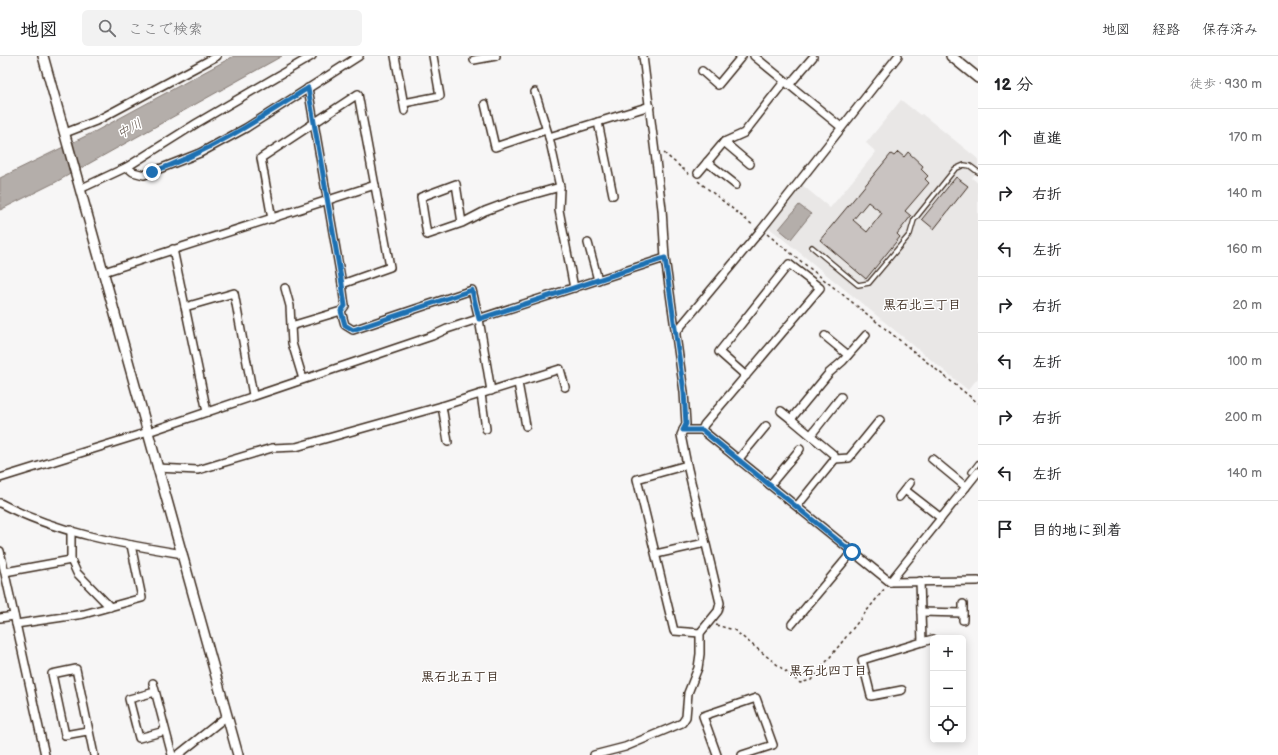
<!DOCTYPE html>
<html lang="ja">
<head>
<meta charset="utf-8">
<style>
	:root { --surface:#fff; --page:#f2f2f2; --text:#202124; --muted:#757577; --line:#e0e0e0 }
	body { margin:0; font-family:"Balsamiq Sans","Klee One",sans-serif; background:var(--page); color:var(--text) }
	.controls { position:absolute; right:12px; bottom:12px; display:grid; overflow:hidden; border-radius:6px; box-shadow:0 2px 10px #0003 }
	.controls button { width:36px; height:36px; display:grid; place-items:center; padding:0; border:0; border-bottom:1px solid var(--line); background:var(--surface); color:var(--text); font:20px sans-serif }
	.stop { position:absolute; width:12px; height:12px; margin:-9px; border:3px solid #1f6fb2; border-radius:50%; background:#fff }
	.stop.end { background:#1f6fb2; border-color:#fff; box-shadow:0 1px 4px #0008 }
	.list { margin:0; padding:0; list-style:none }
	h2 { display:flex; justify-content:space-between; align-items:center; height:52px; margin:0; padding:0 16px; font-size:17px }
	h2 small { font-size:13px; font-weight:400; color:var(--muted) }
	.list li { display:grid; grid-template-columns:26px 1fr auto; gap:12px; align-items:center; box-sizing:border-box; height:56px; padding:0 16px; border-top:1px solid var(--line) }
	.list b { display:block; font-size:15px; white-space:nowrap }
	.list em { font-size:13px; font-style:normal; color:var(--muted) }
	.icon { flex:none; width:22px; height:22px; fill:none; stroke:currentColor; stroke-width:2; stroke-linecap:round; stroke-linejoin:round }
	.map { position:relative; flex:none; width:978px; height:699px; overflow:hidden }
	header { display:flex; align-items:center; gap:24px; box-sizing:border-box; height:56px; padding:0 20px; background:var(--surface); border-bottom:1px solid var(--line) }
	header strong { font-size:19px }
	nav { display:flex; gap:22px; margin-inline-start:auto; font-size:14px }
	.search { width:280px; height:36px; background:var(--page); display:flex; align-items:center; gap:10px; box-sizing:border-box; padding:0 14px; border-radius:6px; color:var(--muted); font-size:15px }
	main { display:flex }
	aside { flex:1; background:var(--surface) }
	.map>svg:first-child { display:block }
</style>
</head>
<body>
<header>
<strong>地図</strong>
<div class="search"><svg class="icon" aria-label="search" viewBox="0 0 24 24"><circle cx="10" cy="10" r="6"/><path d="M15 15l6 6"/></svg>ここで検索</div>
<nav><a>地図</a><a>経路</a><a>保存済み</a></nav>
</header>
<main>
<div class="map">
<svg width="978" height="699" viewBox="0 0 978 699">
	<rect width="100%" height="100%" fill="#f7f6f6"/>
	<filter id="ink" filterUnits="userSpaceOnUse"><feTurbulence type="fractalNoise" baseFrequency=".025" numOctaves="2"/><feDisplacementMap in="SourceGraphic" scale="8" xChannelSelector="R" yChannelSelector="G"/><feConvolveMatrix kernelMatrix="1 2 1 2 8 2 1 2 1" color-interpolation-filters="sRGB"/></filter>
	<g filter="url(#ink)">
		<!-- built -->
		<path fill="#e9e7e6" d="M901,44L920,59L922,58L978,103V114L972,122L978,127V322L968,334L767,170L801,128L830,152L876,96L866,87Z"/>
		<!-- water -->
		<g fill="#b4aeaa" stroke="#847972">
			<path d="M234,0H282L56,126L0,154V122L96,75Z"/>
			<path d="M799,149L811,158L791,183L779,173Z"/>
		</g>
		<!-- building -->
		<g fill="#c9c3c1" stroke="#3b2a1e" fill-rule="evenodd">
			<path d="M898,96L904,101L908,96L923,110L921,113L928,120L925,123L929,127L905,155L911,160L897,178L900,181L866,223L820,184L891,98L894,100ZM868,146L882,157L867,176L853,164Z"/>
			<path d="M956,121L968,130L934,173L922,163Z"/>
		</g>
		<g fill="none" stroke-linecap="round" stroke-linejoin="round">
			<!-- lane casing -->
			<g stroke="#3b2a1e" stroke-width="6">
				<g id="lane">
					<path d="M812,191L858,229L869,227L910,178L914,164L955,113L964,109L970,110L978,116"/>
					<path d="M971,416L978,407"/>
				</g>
			</g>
			<!-- street casing -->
			<g stroke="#3b2a1e" stroke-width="10">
				<g id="street">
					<path d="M395,0L405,55"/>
					<path d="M754,0L841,71"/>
					<path d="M474,4L496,0"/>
					<path d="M702,15L718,29L742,0"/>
					<path d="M789,29L813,1"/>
					<path d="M308,32L342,228L345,250L341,255"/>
					<path d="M535,36L549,81L560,131L559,154L574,232"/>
					<path d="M404,47L440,40L433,0"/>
					<path d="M485,48L495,91L546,74"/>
					<path d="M598,66L613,139"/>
					<path d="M65,77L96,65L217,0"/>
					<path d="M549,81L650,50"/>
					<path d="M724,86L750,108"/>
					<path d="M707,106L736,129"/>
					<path d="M127,111L197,67L312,0"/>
					<path d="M698,117L724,86L744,77L784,26"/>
					<path d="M80,133L127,111L133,116L144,119L200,97L246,72L359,0"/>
					<path d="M272,163L261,102L358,38L390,211L342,228"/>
					<path d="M462,167L456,128L421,141L427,179L462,167L485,155L517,143L560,131"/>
					<path d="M588,187L598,224"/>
					<path d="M173,193L207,356"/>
					<path d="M104,216L375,129"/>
					<path d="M285,232L290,250L291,270L341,255L345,269L353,274L472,234L479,263L491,335"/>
					<path d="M185,251L234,237L253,339"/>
					<path d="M291,270L292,287L303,323"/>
					<path d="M676,276L761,174L898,0"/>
					<path d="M825,280L848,299"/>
					<path d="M518,327L526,370"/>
					<path d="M481,338L486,373"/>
					<path d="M442,350L448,386"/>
					<path d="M781,355L791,363"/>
					<path d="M683,374H702L890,526L978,525"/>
					<path d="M702,374L704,369L820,232L789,208L719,296L746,320"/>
					<path d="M811,379L841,341"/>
					<path d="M835,403L849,402L880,364"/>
					<path d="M932,403L966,431"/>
					<path d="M738,404L766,370"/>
					<path d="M687,409L637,423L674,575L700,577"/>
					<path d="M157,412L198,414L272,392L296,391L442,350L560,313L565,331"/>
					<path d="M0,422L148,376L432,280L447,273L665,202"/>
					<path d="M770,429L800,393"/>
					<path d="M905,434L941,462"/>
					<path d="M899,441L910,427"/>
					<path d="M0,447C56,477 122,488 183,498"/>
					<path d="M797,450L835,403L834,399L791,363L829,317L843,305L866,279"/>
					<path d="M71,474V504L77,517L110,551"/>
					<path d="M0,495L45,699"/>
					<path d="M656,498L705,487"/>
					<path d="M5,516L71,504"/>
					<path d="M890,526L978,416"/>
					<path d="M921,556L963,557"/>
					<path d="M0,562L14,560"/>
					<path d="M963,564V548"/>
					<path d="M16,568L84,558L142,542L131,489"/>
					<path d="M792,568L852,496"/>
					<path d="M922,586L933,583"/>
					<path d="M153,627L172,699"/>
					<path d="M902,634L871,640L862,604L922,586L920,525"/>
					<path d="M155,636L129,643L139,682L165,675"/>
					<path d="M87,675L65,679L52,618L76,613L94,699"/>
					<path d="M178,699L227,660"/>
					<path d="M594,699L625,691L682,667L686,661L688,637L698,612L700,598V577L718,555L720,547L687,409L681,379L686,368L684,336L665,202L662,153L643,0"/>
					<path d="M717,699L703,660L756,642L773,689L742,699"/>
				</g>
			</g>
			<!-- secondary casing -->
			<g stroke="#3b2a1e" stroke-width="12">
				<g id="secondary">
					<path d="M43,0L238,699"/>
					<path d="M951,0L978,22"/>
				</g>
			</g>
			<!-- path -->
			<g stroke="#3b2a1e" stroke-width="1.5" stroke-dasharray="3 3" stroke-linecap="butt">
				<path d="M664,97L690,119"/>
				<path d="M698,125L754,170"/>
				<path d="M767,178L978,347"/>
				<path d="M716,569L734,574L800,627L811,624L819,615L885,532"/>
			</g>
			<!-- lane -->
			<use href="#lane" stroke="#fff" stroke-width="3.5"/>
			<!-- street -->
			<use href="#street" stroke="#fff" stroke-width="7"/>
			<!-- secondary -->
			<use href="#secondary" stroke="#fff" stroke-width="9"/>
		</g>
	</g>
	<g fill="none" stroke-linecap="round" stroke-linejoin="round" filter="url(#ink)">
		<!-- route -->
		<path stroke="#1f6fb2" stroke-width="5" d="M152,116C209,96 258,64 308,32L342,228L345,250L341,255L345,269L353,274L472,234L479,263L665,202L684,336L686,368L683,374H702L852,496"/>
	</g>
	<g text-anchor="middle" stroke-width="3" stroke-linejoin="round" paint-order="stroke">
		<!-- water labels -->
		<g font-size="13" font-style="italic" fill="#65584f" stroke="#fff">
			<text transform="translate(129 72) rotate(-29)" y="5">中川</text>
		</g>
		<!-- neighbourhood labels -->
		<g font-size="13" font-weight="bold" fill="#3b2a1e" stroke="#fff">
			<text x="922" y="253">黒石北三丁目</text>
			<text x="828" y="619">黒石北四丁目</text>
			<text x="460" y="625">黒石北五丁目</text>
		</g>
	</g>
</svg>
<div class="controls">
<button>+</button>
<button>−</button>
<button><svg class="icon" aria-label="locate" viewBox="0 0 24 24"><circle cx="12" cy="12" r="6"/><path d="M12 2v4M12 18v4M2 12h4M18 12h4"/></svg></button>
</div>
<div class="stop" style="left:852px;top:496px"></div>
<div class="stop end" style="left:152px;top:116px"></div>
</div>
<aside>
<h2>12 分<small>徒歩 · 930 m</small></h2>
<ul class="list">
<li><svg class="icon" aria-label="ahead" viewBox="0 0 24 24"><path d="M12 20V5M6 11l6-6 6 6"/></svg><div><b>直進</b></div><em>170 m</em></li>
<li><svg class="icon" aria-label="right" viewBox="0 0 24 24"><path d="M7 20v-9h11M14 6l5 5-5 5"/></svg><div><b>右折</b></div><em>140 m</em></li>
<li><svg class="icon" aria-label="left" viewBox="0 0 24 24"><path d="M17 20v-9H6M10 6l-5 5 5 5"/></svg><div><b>左折</b></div><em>160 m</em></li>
<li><svg class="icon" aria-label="right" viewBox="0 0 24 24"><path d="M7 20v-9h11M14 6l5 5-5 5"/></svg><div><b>右折</b></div><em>20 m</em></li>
<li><svg class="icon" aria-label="left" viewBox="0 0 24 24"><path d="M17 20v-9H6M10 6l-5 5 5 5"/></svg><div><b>左折</b></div><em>100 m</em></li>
<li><svg class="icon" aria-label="right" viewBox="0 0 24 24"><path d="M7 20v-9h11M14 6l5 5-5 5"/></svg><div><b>右折</b></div><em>200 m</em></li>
<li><svg class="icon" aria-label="left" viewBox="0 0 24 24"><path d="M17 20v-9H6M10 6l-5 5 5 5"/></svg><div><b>左折</b></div><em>140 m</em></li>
<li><svg class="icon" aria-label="arrive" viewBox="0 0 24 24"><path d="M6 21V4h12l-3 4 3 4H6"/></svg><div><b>目的地に到着</b></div></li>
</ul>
</aside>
</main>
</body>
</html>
